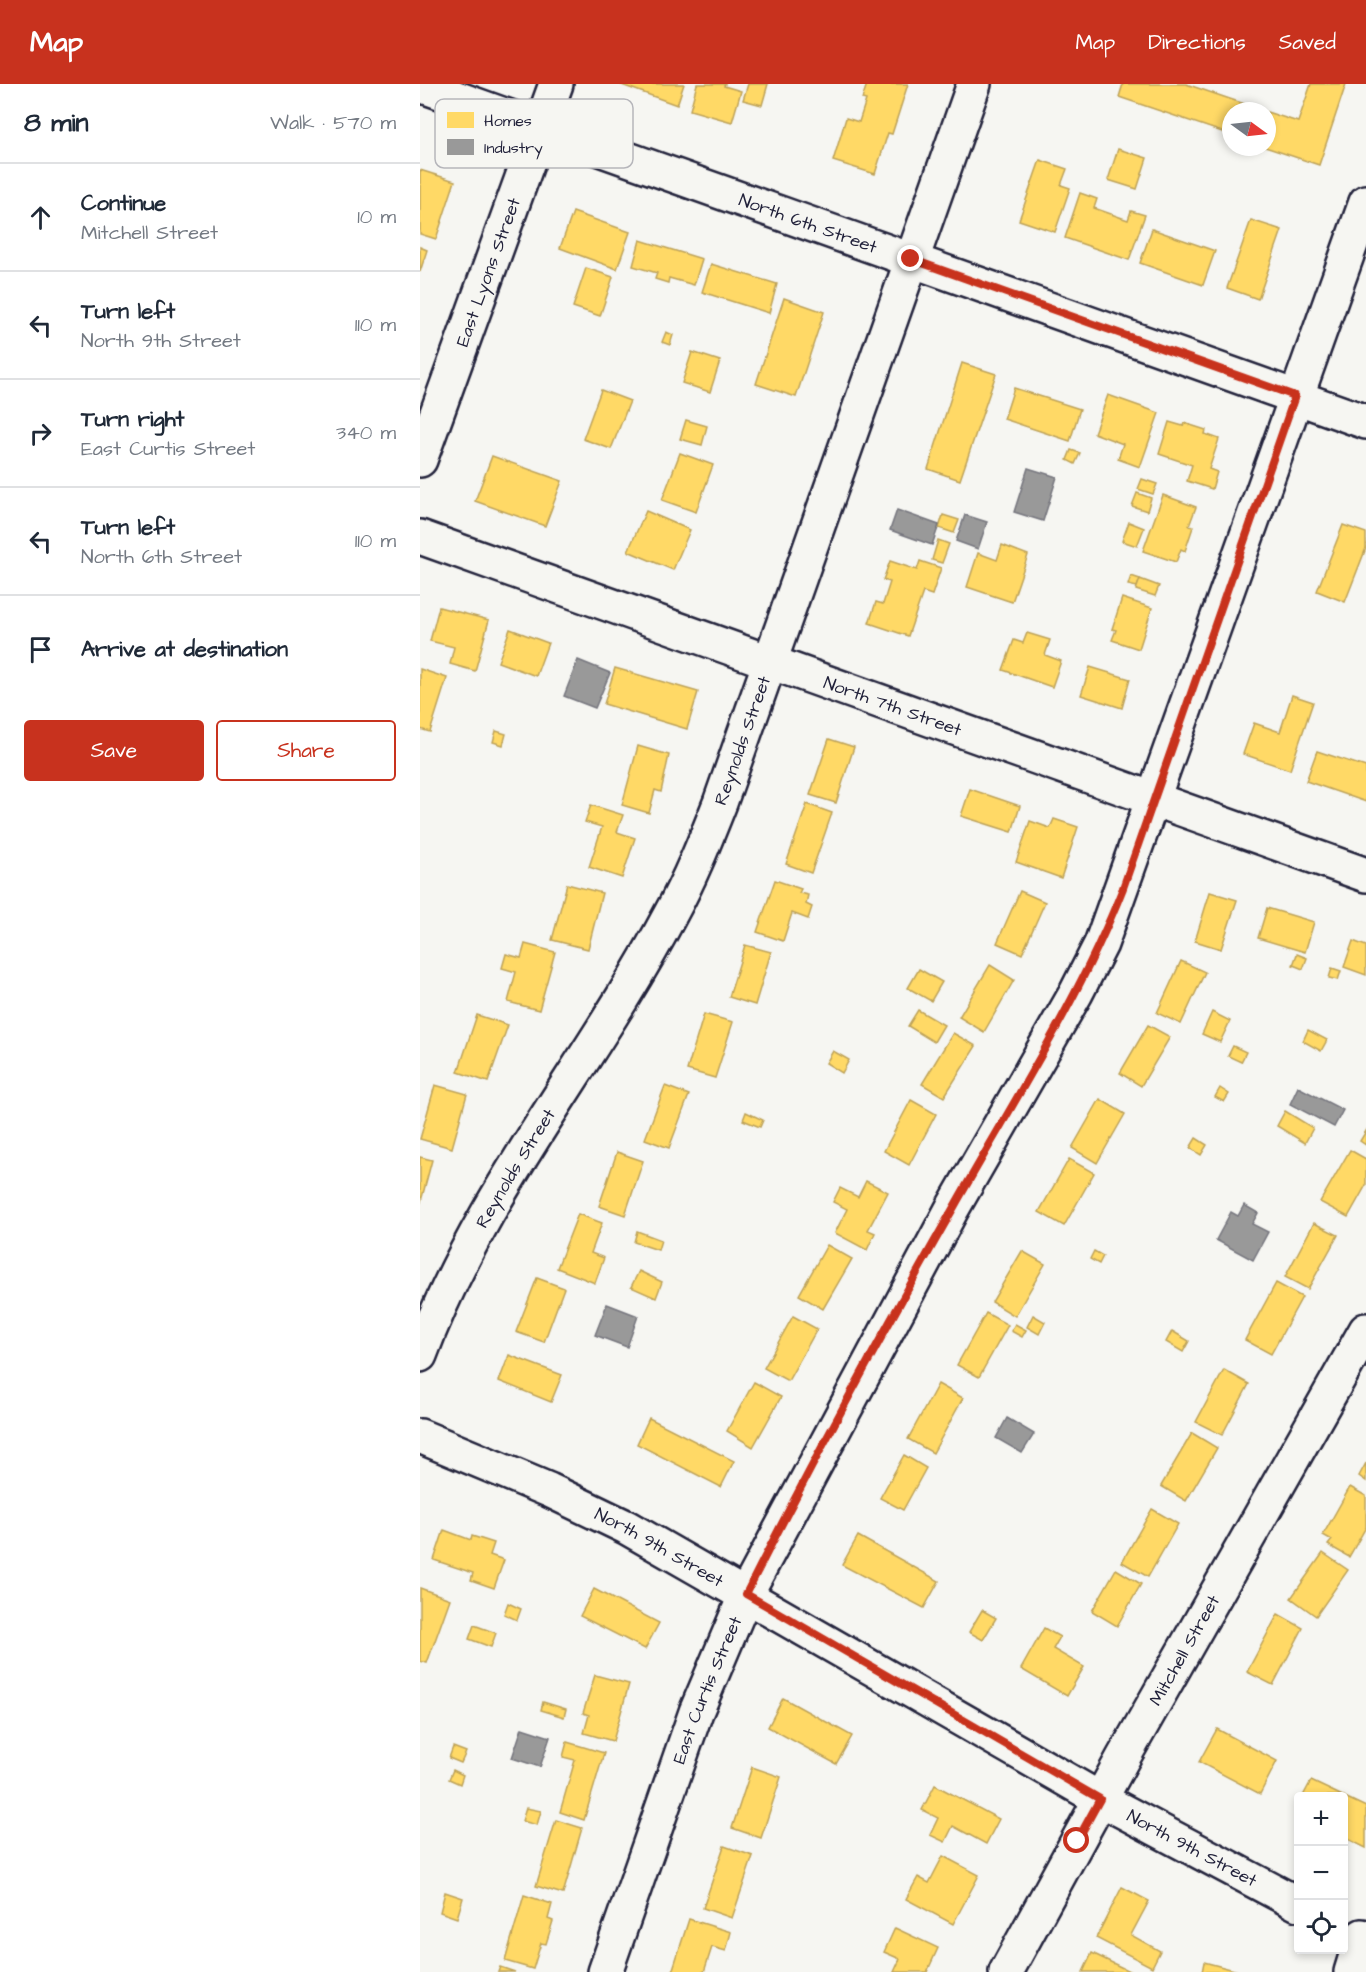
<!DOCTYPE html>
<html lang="en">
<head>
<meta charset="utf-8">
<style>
	:root { --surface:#fff; --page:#f2f2f3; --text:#1f2937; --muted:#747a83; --line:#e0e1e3; --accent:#c8321e }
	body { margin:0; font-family:"Architects Daughter",sans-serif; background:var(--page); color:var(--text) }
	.controls { position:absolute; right:18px; bottom:18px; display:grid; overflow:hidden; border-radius:6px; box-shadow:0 3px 9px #0003 }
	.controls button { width:54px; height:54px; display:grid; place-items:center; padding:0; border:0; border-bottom:2px solid var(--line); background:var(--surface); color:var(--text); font:30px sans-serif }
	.compass { position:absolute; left:802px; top:18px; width:54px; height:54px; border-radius:50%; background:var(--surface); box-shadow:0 3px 9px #0003; rotate:105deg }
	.stop { position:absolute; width:18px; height:18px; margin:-14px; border:4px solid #c8321e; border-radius:50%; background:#fff }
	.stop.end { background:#c8321e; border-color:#fff; box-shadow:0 2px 6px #0008 }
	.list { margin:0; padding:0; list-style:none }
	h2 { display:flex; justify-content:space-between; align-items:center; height:78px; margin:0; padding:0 24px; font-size:26px }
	h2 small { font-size:20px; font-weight:400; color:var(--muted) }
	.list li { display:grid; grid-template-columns:39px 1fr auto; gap:18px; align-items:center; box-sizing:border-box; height:108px; padding:0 24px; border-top:2px solid var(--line) }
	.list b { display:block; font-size:22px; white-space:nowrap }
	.list p { margin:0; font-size:20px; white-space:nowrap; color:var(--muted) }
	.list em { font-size:20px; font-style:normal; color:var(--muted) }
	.actions { display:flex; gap:12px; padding:18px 24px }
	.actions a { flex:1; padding:14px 0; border:2px solid var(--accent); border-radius:6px; text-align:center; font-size:21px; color:var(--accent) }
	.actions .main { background:var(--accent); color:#fff }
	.icon { flex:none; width:33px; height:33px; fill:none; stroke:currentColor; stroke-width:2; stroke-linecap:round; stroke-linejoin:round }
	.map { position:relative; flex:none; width:946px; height:1888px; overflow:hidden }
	header { display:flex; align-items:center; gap:36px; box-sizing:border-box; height:84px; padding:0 30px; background:var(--accent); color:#fff }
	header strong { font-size:28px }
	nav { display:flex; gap:33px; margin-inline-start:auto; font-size:21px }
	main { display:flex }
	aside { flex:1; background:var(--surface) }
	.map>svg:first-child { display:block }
</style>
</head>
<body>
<header>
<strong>Map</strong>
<nav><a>Map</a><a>Directions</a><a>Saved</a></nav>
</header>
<main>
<aside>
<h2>8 min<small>Walk · 570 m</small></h2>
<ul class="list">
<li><svg class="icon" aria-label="ahead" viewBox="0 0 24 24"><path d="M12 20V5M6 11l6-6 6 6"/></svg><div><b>Continue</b><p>Mitchell Street</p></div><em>10 m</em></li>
<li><svg class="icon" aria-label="left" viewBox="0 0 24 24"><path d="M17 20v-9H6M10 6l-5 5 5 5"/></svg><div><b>Turn left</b><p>North 9th Street</p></div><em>110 m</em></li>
<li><svg class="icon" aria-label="right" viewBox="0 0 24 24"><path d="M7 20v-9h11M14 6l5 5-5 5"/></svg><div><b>Turn right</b><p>East Curtis Street</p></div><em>340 m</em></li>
<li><svg class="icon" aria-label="left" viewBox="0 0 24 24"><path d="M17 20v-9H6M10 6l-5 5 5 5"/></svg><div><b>Turn left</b><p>North 6th Street</p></div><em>110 m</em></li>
<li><svg class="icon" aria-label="arrive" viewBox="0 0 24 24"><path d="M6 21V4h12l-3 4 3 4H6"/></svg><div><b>Arrive at destination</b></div></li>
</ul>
<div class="actions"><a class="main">Save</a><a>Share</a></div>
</aside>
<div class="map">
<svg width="946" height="1888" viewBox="0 0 946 1888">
	<rect width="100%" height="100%" fill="#f6f6f2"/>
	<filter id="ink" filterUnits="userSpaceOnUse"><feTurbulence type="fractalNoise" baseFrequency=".0167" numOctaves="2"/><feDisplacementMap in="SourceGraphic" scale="12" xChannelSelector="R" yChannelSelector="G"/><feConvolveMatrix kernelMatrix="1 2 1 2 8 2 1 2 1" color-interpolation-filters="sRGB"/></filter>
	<g filter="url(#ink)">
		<!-- homes -->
		<g fill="#ffd966" stroke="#bda259" stroke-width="1.5">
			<path d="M199,0H264L257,21Z"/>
			<path d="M277,0H305L304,2L321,7L312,38L270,26Z"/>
			<path d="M328,0H348L342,21L323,16Z"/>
			<path d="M447,0H488L472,50L468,49L455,90L413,77L426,34L439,38L446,16L442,15Z"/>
			<path d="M703,0H766L845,27H811V51L699,13Z"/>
			<path d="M891,0H926L899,81L845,63L847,28L878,38Z"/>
			<path d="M698,65L727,74L717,105L688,96Z"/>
			<path d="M620,76L647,85L641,101L650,104L635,148L599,136Z"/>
			<path d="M0,86L35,97L16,155L0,150Z"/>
			<path d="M660,109L677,115L674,124L708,136L711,127L725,131L709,176L645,154Z"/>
			<path d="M153,128L210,148L197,185L140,164Z"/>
			<path d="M831,136L862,146L838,215L807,204Z"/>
			<path d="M732,145L795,167L783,201L720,179Z"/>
			<path d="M220,156L282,175L274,201L249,194L248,199L235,195L237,189L213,182Z"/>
			<path d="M0,163L7,166L0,188Z"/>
			<path d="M291,180L357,200L349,229L282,208Z"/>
			<path d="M166,184L193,193L180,232L153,223Z"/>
			<path d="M364,214L404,228L376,313L336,300Z"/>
			<path d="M246,248L253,251L250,261L242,258Z"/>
			<path d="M272,268L300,277L290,308L262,299Z"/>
			<path d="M542,279L576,290L540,396L508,385Z"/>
			<path d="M594,304L660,325L650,357L584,335Z"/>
			<path d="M181,306L210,317L191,365L163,355Z"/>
			<path d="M688,311L739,329L720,383L698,375L703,360L674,349Z"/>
			<path d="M266,336L287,342L282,361L260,355Z"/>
			<path d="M749,338L763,342L764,339L786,346L785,350L799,355L789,385L797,388L792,405L767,397L772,381L739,370Z"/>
			<path d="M651,366L660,369L655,380L647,376Z"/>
			<path d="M260,369L293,381L276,428L242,416Z"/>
			<path d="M72,372L142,397L125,442L55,417Z"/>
			<path d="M722,395L737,400L733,410L718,405Z"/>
			<path d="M717,409L731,414L727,427L712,422Z"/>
			<path d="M743,411L776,423L769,442L773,443L765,467L761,465L756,478L723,467Z"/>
			<path d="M226,427L270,446L253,486L208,467Z"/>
			<path d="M523,431L539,436L534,449L519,444Z"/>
			<path d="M709,438L724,444L717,462L702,457Z"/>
			<path d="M923,441L946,449V464L925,518L897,507Z"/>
			<path d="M518,456L529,460L522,479L512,476Z"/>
			<path d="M582,461L608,471L592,518L547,503L558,469L577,476Z"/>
			<path d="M470,477L497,486L500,477L521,484L512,511L503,508L488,552L449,539L456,518L463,520L470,498L463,496Z"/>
			<path d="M711,492L720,495L717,503L708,501Z"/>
			<path d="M720,495L739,502L735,512L716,506Z"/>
			<path d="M702,514L732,524L719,565L692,556L696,546L692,545Z"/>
			<path d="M19,523L69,536L55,587L30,580L34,563L10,557Z"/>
			<path d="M90,545L128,559L116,592L78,578Z"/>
			<path d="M607,549L630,556L625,571L641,577L632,603L583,586L594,556L603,559Z"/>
			<path d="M670,583L710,595L702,624L661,611Z"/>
			<path d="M195,584L278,608L267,645L184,620Z"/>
			<path d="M0,585L27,594L10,648L0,645Z"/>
			<path d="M872,611L893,618L870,686L823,670L834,639L860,648Z"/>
			<path d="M76,647L86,650L83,661L73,658Z"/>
			<path d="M409,655L434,663L416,719L390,711Z"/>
			<path d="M218,662L249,671L241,708L235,706L229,729L202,721Z"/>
			<path d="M897,667L946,683V718L886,697Z"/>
			<path d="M550,705L600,722L592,748L541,732Z"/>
			<path d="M387,720L412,729L391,789L366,780Z"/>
			<path d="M171,721L203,731L197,748L215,754L202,794L169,783L182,743L165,738Z"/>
			<path d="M634,735L658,743L641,794L596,778L610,737L630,744Z"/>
			<path d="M355,796L381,805L379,809L388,811L386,820L392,823L388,835L372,829L363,857L337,848Z"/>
			<path d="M147,800L182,809L168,865L132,856Z"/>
			<path d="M600,807L625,818L602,870L577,859Z"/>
			<path d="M790,808L817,816L801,865L775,857Z"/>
			<path d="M847,824L894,838L885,868L838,854Z"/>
			<path d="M933,857L946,862V891L924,883Z"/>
			<path d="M105,860L135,868L119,926L88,918L96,888L82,884L86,870L101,874Z"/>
			<path d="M325,861L351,868L335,921L309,913Z"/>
			<path d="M877,870L887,874L883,885L873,881Z"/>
			<path d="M761,877L785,888L761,940L737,929Z"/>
			<path d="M570,881L594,896L564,948L539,933Z"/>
			<path d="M912,884L921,887L918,896L909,894Z"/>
			<path d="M499,885L522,898L511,917L488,904Z"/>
			<path d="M498,926L524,941L514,958L488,942Z"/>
			<path d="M792,928L810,937L800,958L782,950Z"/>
			<path d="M284,930L313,938L295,994L267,986Z"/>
			<path d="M57,931L88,941L68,998L38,988Z"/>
			<path d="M728,941L750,953L721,1002L700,989Z"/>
			<path d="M888,946L907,956L901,967L883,957Z"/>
			<path d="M533,949L556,962L524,1013L502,1000Z"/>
			<path d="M813,962L826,968L821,978L808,972Z"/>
			<path d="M413,967L429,976L422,989L406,979Z"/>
			<path d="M15,1001L47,1010L32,1064L0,1055Z"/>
			<path d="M245,1002L269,1011L249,1064L225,1055Z"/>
			<path d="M800,1004L809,1010L804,1018L795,1013Z"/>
			<path d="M680,1015L705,1030L677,1079L652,1064Z"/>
			<path d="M491,1016L516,1030L489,1081L464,1067Z"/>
			<path d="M865,1027L893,1044L885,1059L857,1042Z"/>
			<path d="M326,1028L343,1036L340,1043L323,1036Z"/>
			<path d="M946,1047V1061L940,1057Z"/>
			<path d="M776,1054L787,1061L781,1071L770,1064Z"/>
			<path d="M930,1066L946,1075V1101L928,1133L900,1118Z"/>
			<path d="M197,1068L223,1077L205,1131L179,1122Z"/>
			<path d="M0,1073L12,1076L0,1121Z"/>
			<path d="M649,1075L674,1089L644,1142L619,1128Z"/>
			<path d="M446,1097L468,1108L448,1146L455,1149L447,1166L415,1149L427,1125L413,1118L420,1104L438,1113Z"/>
			<path d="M158,1130L182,1139L171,1169L184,1174L175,1199L137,1184Z"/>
			<path d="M894,1139L918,1151L888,1205L865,1193Z"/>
			<path d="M217,1147L241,1156L238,1166L214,1158Z"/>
			<path d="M407,1161L432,1175L403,1225L379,1211Z"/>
			<path d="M602,1167L625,1180L595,1232L572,1218Z"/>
			<path d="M674,1167L683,1172L679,1180L670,1175Z"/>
			<path d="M219,1187L242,1198L236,1214L211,1203Z"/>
			<path d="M117,1194L144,1204L124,1258L96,1248Z"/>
			<path d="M856,1199L882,1213L851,1270L825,1256Z"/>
			<path d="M566,1229L588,1241L559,1293L537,1281Z"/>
			<path d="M613,1231L625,1238L619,1250L607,1243Z"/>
			<path d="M373,1232L397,1245L368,1297L344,1284Z"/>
			<path d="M595,1240L606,1246L602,1253L591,1247Z"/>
			<path d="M752,1247L769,1257L763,1268L746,1258Z"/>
			<path d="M89,1271L142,1291L131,1318L79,1297Z"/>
			<path d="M804,1286L829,1300L802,1351L776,1338Z"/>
			<path d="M334,1298L361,1313L333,1363L307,1347Z"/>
			<path d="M518,1300L543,1314L513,1369L488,1355Z"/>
			<path d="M229,1334L314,1377L301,1403L217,1360Z"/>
			<path d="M772,1349L797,1364L766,1417L741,1402Z"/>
			<path d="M484,1371L506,1384L483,1426L460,1414Z"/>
			<path d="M946,1379V1397L939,1392Z"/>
			<path d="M930,1403L946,1412V1443L929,1473L908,1461L912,1456L903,1451Z"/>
			<path d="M732,1425L758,1440L728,1493L702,1478Z"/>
			<path d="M24,1446L51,1456L52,1452L74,1459L70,1471L84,1476L74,1504L51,1496L53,1489L14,1476Z"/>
			<path d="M438,1452L519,1497L504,1524L422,1481Z"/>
			<path d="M903,1469L928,1486L896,1532L871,1514Z"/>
			<path d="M696,1485L721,1500L697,1542L672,1527Z"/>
			<path d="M0,1504L30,1515L7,1579L0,1577Z"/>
			<path d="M174,1505L239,1539L225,1565L160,1532Z"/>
			<path d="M88,1519L101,1525L97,1536L84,1530Z"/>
			<path d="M562,1526L576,1534L563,1556L549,1548Z"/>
			<path d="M858,1530L883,1544L853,1601L827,1588Z"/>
			<path d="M54,1541L76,1549L71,1563L49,1555Z"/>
			<path d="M624,1544L640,1553L633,1565L664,1583L647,1612L601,1585Z"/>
			<path d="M175,1591L209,1600L193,1657L164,1649L169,1631L163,1629Z"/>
			<path d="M363,1614L432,1652L416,1680L348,1643Z"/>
			<path d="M123,1618L146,1625L144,1633L121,1626Z"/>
			<path d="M797,1645L857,1677L840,1710L779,1678Z"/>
			<path d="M147,1658L184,1669L164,1736L140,1728L155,1676L143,1673Z"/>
			<path d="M33,1663L46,1668L41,1679L29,1674Z"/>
			<path d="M332,1683L361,1693L341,1754L312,1744Z"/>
			<path d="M33,1686L43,1691L40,1700L29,1695Z"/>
			<path d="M891,1697L946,1723V1764L924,1753V1712H883Z"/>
			<path d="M515,1701L579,1735L566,1760L533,1742L525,1758L510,1751L518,1734L502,1726Z"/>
			<path d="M106,1724L121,1727L117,1741L102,1737Z"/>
			<path d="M136,1736L162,1744L143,1810L116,1802Z"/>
			<path d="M304,1762L333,1772L312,1834L283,1824Z"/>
			<path d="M523,1772L559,1791L533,1840L486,1815L498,1793L509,1799Z"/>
			<path d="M702,1803L729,1817L711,1851L740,1867L732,1883L676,1854Z"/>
			<path d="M25,1808L43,1814L37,1834L20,1828Z"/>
			<path d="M104,1811L132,1820L128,1835L133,1837L126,1860L121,1859L113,1885L85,1877Z"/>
			<path d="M269,1835L311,1848L306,1867L292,1863L284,1888H252Z"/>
			<path d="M475,1844L518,1864L507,1888H474L480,1875L464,1868Z"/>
			<path d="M672,1869L711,1888H663Z"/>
			<path d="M784,1878L822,1888H782Z"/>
			<path d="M80,1883L95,1888H78Z"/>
		</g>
		<!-- industry -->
		<g fill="#999" stroke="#75757d" stroke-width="1.5">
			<path d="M608,384L637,393L623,437L594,428Z"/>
			<path d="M477,426L519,441L512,461L470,446Z"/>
			<path d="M545,431L567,438L558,465L536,457Z"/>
			<path d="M158,576L190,589L175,624L144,612Z"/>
			<path d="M878,1003L923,1026L914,1043L870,1020Z"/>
			<path d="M824,1121L838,1129L832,1140L848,1148L833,1176L796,1156L811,1128L818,1132Z"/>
			<path d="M187,1220L218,1232L207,1263L175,1251Z"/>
			<path d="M587,1334L614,1350L602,1369L576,1354Z"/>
			<path d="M102,1644L130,1653L120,1683L92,1674Z"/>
		</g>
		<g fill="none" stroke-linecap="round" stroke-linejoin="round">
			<!-- minor casing -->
			<g stroke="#22223b" stroke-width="38">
				<g id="minor">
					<path id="s1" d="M0,1L946,338"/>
					<path id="s2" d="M0,376L136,0"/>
					<path id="s3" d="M0,453L946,791"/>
					<path id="s4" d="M0,1352L129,1406L206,1443L680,1715L878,1820"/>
					<path id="s5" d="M185,1888L276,1628L326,1510L532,1125L656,909L681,860L946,118"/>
					<path id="s6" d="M586,1888L703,1674L946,1246"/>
					<path d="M931,1888L942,1852"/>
				</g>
			</g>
			<!-- major casing -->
			<g stroke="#22223b" stroke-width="38">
				<g id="major">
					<path id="s7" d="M0,1271C59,1111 171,980 250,831C270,795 285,757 300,719L554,0"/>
				</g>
			</g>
			<!-- minor -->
			<use href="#minor" stroke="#f6f6f2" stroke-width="33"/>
			<!-- major -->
			<use href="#major" stroke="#f6f6f2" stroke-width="33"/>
		</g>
	</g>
	<g fill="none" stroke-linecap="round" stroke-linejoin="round" filter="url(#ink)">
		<!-- route -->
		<path stroke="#c8321e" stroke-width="8" d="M491,175L875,312L703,804C659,916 593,1018 534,1123C462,1250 392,1379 326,1510L680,1715L657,1757"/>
	</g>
	<g text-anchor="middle" stroke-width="6" stroke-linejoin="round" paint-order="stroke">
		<!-- street labels -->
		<g font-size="18" fill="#22223b" stroke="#f6f6f2">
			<text dy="6" stroke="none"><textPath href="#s1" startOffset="412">North 6th Street</textPath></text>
			<text dy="6" stroke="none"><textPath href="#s2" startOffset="200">East Lyons Street</textPath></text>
			<text dy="6" stroke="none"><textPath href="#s3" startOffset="502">North 7th Street</textPath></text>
			<text dy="6" stroke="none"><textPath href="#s7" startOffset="696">Reynolds Street</textPath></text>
			<text dy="6" stroke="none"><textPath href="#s7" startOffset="210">Reynolds Street</textPath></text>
			<text dy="6" stroke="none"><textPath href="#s4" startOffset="264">North 9th Street</textPath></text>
			<text dy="6" stroke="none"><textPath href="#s6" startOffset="368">Mitchell Street</textPath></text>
			<text dy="6" stroke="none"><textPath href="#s5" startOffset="300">East Curtis Street</textPath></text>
			<text dy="6" stroke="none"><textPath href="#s4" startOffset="876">North 9th Street</textPath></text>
		</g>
	</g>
	<!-- legend -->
	<rect x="15" y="15" width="198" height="69" rx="9" fill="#f6f6f2" stroke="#b6b6bb" stroke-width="1.5"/>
	<rect x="27" y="28" width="27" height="16" fill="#ffd966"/>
	<rect x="27" y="55" width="27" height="16" fill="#999"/>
	<g font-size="16" fill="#22223b">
		<text x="64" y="42">Homes</text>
		<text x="64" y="69">Industry</text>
	</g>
</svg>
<div class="controls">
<button>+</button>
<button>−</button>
<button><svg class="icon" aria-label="locate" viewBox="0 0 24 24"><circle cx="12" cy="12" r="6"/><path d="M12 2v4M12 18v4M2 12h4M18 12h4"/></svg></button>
</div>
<svg class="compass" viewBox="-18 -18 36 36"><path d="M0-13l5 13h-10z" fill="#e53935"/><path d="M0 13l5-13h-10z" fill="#747a83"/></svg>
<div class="stop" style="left:657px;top:1757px"></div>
<div class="stop end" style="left:491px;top:175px"></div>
</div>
</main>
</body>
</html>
